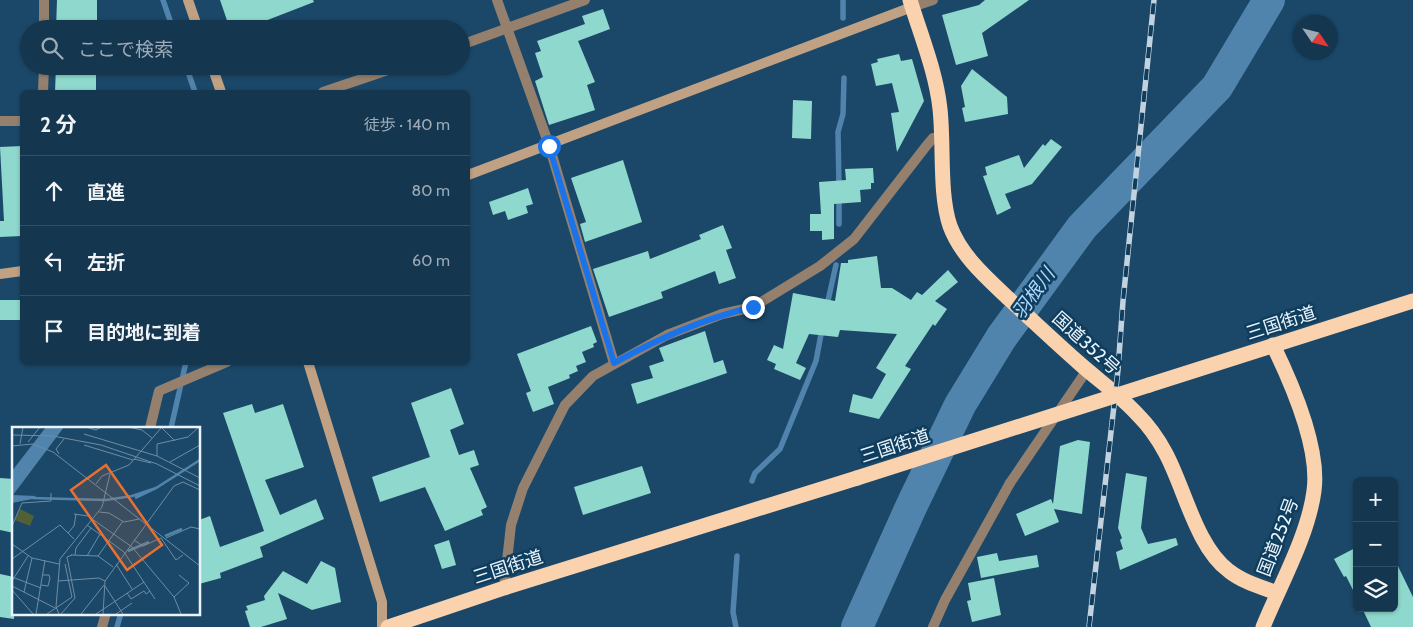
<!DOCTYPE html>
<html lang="ja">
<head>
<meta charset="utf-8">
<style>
	:root { --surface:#14364f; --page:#1d3e56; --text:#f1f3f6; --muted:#9dabb7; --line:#335066 }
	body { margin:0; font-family:Cabin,"Noto Sans JP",sans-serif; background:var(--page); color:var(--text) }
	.controls { position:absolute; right:15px; bottom:15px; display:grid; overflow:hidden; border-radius:8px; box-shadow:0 1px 4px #0004 }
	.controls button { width:45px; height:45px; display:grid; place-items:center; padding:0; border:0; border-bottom:1px solid var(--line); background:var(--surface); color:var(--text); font:25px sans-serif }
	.compass { position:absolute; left:1293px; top:15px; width:45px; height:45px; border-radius:50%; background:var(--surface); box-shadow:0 1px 4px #0004; rotate:125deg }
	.stop { position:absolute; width:15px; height:15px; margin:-11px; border:4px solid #1a73e8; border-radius:50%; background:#fff }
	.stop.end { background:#1a73e8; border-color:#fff; box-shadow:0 1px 5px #0008 }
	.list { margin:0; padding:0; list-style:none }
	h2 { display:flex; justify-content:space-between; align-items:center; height:65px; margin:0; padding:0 20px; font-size:21px }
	h2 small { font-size:16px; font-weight:400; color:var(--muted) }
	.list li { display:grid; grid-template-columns:32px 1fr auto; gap:15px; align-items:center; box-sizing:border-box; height:70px; padding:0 20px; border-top:1px solid var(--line) }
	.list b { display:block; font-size:19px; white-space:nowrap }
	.list em { font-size:16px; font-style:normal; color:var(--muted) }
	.icon { flex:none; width:28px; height:28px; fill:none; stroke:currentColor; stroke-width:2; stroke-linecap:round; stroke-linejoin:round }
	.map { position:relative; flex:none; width:1413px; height:627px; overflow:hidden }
	.search { position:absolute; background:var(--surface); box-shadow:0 1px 4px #0004; left:20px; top:20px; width:450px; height:55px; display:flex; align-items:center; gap:12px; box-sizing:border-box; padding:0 18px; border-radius:28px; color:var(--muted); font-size:19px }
	.panel { position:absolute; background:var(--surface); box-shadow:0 1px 4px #0004; left:20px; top:90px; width:450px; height:275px; border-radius:8px }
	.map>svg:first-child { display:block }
</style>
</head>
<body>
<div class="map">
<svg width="1413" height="627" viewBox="0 0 1413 627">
	<rect width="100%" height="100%" fill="#1b4869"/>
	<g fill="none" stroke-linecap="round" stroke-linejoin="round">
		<!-- stream -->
		<g stroke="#5184ac" stroke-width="5.5">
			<path d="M163,0L173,29"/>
			<path d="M843,0V18"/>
			<path d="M186,66L195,92"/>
			<path d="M839,187L838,132L843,114L844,78"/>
			<path d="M839,196V224"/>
			<path d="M827,305L836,265"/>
			<path d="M171,428L186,362"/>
			<path d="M752,481L755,473L780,449L816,361L822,329"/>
			<path d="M117,627L121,613"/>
			<path d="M736,627L733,612L737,556"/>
		</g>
		<!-- river -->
		<path stroke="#5184ac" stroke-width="32" d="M857,627L911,507L960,405L1001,338L1082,227L1217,87L1269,0"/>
	</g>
	<!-- building -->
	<g fill="#8fd8cd">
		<path d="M57,0H97V29H56Z"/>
		<path d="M220,0H313L314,2L244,29H230Z"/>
		<path d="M985,0H1029L982,33L988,56L956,65L942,15L979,5Z"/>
		<path d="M603,9L610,29L578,41L595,82L587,85L595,110L549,125L535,81L543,77L535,53L541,51L537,41L585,24L582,16Z"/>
		<path d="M899,54L901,61L912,59L924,101L897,152L891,113L899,112L892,83L876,86L871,64L878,62L877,59Z"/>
		<path d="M56,66H96V92H55Z"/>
		<path d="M972,69L1007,97L1008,114L965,122L962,108L965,107L961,86Z"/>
		<path d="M793,100L812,101L811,139L792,138Z"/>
		<path d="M1051,139L1062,147L1032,184L1005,194L1011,208L997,215L983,176L987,175L985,167L1019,155L1024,168L1043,144L1045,146Z"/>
		<path d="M22,146V236L0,237V221H4L0,147Z"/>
		<path d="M623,160L642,222L585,242L580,224L586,222L571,178Z"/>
		<path d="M873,168L874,183H871V189L860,190L861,202L834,204V239L822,240V231H810V214H821L819,182L846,180L845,169Z"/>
		<path d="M528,188L533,204L526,206L528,213L508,220L505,211L493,215L489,202Z"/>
		<path d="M723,225L732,248L726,250L736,278L719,284L715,271L661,292L663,298L609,317L593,269L648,251L650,259L701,239L699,235Z"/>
		<path d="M877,256L881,288H892L911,300L917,292L922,295L948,270L958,282L935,301L947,309L935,326L933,324L905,366L911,369L879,419L849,412L853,394L872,399L886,374L876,368L897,334L840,330L838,337L809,334L796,363L806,368L800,380L774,369L776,364L767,360L774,345L783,349L793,293L835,301L841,263H848V260Z"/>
		<rect x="0" y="300" width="22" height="20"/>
		<path d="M591,326L597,342L593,344L594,347L582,352L586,362L576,366L578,371L569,375L570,378L548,387L554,404L533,412L526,393L531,391L517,354Z"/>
		<path d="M705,331L714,363L723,360L727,373L637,404L631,384L653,378L649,366L664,361L659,348Z"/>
		<path d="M451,388L464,424L450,430L459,455L474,450L479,465L470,468L487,507L481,510L483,515L445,531L425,487L380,502L372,477L430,457L411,403Z"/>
		<path d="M252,404L255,413L283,404L304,467L265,480L280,515L316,499L324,519L260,547L263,557L220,573L221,578L199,584V520L210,516L220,547L264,531L223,413Z"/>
		<path d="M1078,440L1090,442L1082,514L1054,509L1059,522L1025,536L1016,514L1051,499L1053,504L1060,446Z"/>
		<path d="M642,466L651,493L583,515L574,487Z"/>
		<path d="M1126,473L1147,477L1141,528L1148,544L1176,538L1178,545L1120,570L1116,552L1123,549L1120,540L1122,538L1118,528Z"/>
		<path d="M0,478L14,479V533L0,530Z"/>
		<path d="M449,540L456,565L442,569L434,545Z"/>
		<path d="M1357,547V598L1346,576L1344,577L1334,559Z"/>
		<path d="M997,553L999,561L1037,555L1039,567L981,578L977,557Z"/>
		<path d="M1394,558L1413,597V627H1371L1362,608H1394Z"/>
		<path d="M321,561L335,568L341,602L312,610L278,593L287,619L261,627H250L245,611L248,610L246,606L265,600L264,596L283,571L307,584Z"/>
		<path d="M0,574L14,577V619L0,617Z"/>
		<path d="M994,578L1001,615L972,622L967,601L971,600L968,583Z"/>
	</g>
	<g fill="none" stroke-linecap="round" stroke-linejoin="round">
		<!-- lane -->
		<path stroke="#95806e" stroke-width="10" d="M933,627L945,600L1010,483"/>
		<!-- street -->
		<g stroke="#95806e" stroke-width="10">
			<path d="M497,0L549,145L614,363"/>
			<path d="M912,7L933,0"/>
			<path d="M44,29V0"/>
			<path d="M461,45L585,0"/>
			<path d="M43,92L44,66"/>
			<path d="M323,92L400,66"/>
			<path d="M0,121H22"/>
			<path d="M150,428L159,391L227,362"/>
			<path d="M1010,483L1087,370"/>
			<path d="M504,588L511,525L523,488L565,405L593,376L667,335L722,314L753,307L820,266L854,239L927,145L933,138L943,137"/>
			<path d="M102,627L106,613"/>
		</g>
		<!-- secondary -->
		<g stroke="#c1a183" stroke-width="10">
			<path d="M188,0L198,29"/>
			<path d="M212,66L221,92"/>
			<path d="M468,175L912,7"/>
			<path d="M0,274L22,271"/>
			<path d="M308,362L382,602V627"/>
		</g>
		<!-- highway -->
		<g stroke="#fbd2ae" stroke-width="15">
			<path d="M910,0C921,36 936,72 940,109C944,145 939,194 950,226C961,256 987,278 1009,299C1032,320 1055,342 1079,363C1098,380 1121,396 1138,415C1149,426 1158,439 1165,452C1184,486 1196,547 1229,571C1243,582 1261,587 1277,593"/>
			<path d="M1149,385L1413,301"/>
			<path d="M388,627L504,588L857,478"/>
			<path d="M1263,627C1280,585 1308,536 1314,491C1320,448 1292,384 1273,345"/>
		</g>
		<!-- rail casing -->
		<g stroke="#c2d3df" stroke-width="5.5">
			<path id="rail" d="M1089,627L1118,370L1123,301L1154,0"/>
		</g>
		<!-- rail -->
		<use href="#rail" stroke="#0f3d5e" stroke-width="4" stroke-dasharray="11" stroke-linecap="butt"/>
		<!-- highway-bridge -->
		<path stroke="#fbd2ae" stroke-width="15" d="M857,478L1149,385"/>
	</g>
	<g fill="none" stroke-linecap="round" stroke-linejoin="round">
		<!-- route -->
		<path stroke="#1a73e8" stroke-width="6" d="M549,146L614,363C660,338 702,319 753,307"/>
	</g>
	<g text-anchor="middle" stroke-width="5" stroke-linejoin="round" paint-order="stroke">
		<!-- street labels -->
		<g font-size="18" fill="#eaf4fc" stroke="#0f3d5e">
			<text transform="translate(1281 323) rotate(-18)" y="6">三国街道</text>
			<text transform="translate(1086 343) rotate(42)" y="6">国道352号</text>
			<text transform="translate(895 446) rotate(-18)" y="6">三国街道</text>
			<text transform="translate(1278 537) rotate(-69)" y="6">国道252号</text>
			<text transform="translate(508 567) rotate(-18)" y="6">三国街道</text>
		</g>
		<!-- water labels -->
		<g font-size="19" font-style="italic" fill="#aed9fd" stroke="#0f3d5e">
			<text transform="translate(1033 293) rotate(-54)" y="7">羽根川</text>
		</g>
	</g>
	<!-- overview -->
	<g transform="translate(12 427)">
		<rect width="188" height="188" fill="#1b4869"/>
		<path d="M8,82L22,89L18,99L3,93Z" fill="#526035"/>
		<path d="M34,0H52L1,68L24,69L20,72L0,76V44Z" fill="#5184ac"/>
		<path fill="none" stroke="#5184ac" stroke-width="2.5" d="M19,71L94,73L120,69L144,61L188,33M123,71L144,61M153,109L170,102M116,124L137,115"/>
		<path fill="none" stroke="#6e8da4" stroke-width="1" d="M74,0L84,3L89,0M116,0L130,3L140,11M150,1L163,14M72,7L145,29L188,51M0,8L41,9L89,18L145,37L188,59M16,15L28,0M8,17L11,0M72,18L121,33M0,19L21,17L41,25L188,139M47,27L44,22L52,12M145,29V17L176,10L187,0M122,32L139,36M158,35L188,18M84,57L90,49L117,38L150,0M87,85L97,86L112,95L127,92M62,87L76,89L120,120L162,170L169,187M75,98L112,125L143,172M0,99L10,76L39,74V66M56,106L62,99L64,87M154,111L179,100L188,102M122,113L131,119L149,111L164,133L171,128M0,117L20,131L47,137M59,128L86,129L101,140M63,128L64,121L79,101M75,129L88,107M86,129L111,94M0,132L48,98L62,112M104,137L120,162M0,150L29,161M0,154L16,129M46,154L87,151L93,154M29,158L36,159L38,151L37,148H30M0,159L43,181M93,159L111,187M0,163L21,187M12,165L20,131M115,166L119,172L132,164L134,167L138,164M162,170L177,156L167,148M24,187L33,133M35,187L60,170L53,137M47,187L44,180L48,132L90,80L98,47M49,187L63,171L55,130L60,128M69,187L92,158M84,187L132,155M91,187L93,154L162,59L171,55L188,63M104,187L120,176"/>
		<path fill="#e87030" fill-opacity="0.15" stroke="#e87030" stroke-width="2.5" d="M94,38L150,118L115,143L59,63Z"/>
		<rect width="188" height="188" fill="none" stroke="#eaf4fc" stroke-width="2.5"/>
	</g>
</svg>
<div class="controls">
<button>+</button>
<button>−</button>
<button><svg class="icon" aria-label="layers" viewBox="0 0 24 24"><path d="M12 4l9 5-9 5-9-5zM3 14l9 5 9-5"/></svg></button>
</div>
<svg class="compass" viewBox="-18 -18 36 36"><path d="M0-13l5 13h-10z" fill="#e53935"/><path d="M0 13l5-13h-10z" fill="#9dabb7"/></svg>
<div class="stop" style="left:549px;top:146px"></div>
<div class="stop end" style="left:753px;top:307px"></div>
<div class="search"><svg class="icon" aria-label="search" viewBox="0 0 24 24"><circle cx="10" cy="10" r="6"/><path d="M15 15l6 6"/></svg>ここで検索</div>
<section class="panel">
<h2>2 分<small>徒歩 · 140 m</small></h2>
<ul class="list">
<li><svg class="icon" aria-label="ahead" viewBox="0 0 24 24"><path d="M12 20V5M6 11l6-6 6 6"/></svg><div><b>直進</b></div><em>80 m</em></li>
<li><svg class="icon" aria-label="left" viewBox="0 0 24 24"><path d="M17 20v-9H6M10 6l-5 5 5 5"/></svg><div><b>左折</b></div><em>60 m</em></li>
<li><svg class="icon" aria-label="arrive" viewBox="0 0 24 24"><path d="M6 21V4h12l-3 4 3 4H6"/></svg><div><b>目的地に到着</b></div></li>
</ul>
</section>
</div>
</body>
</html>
